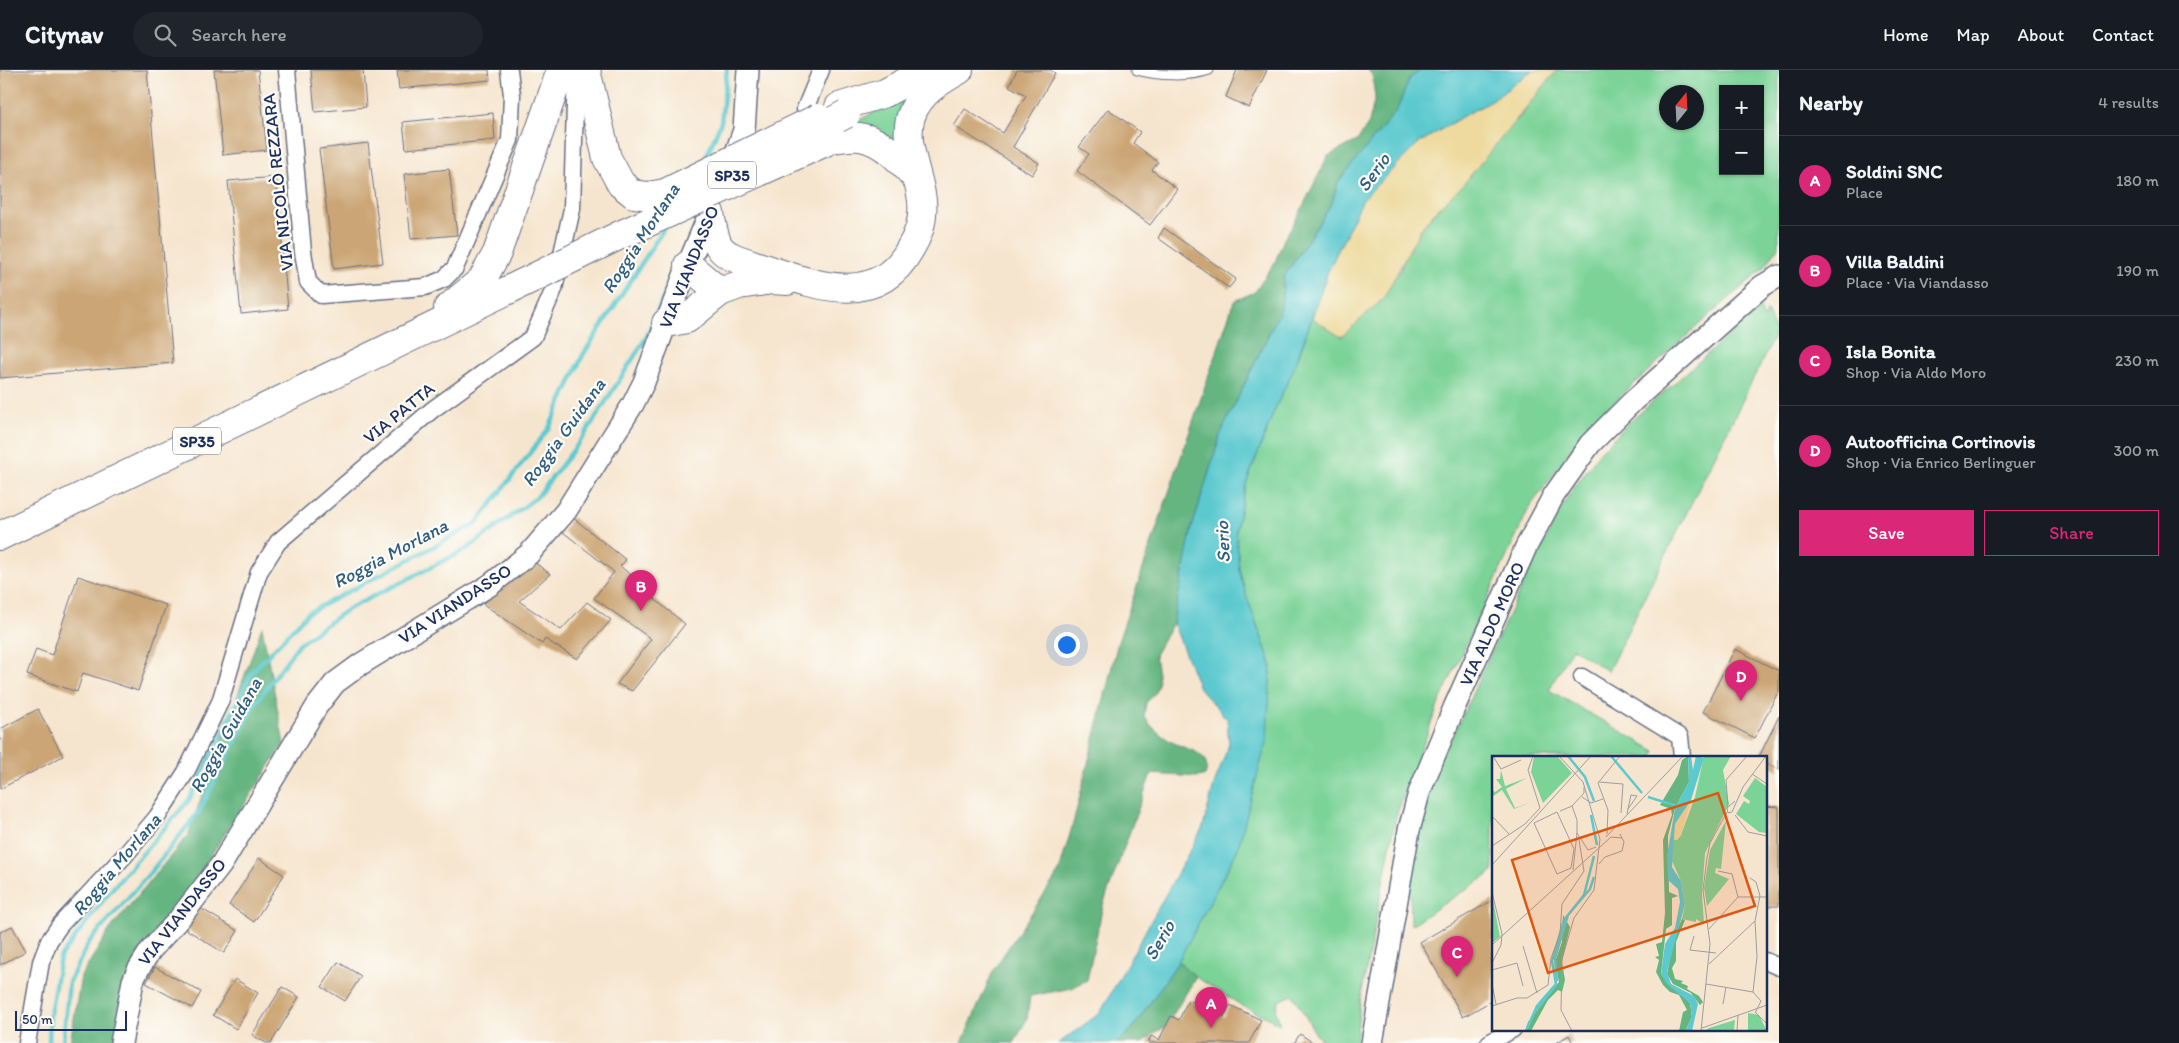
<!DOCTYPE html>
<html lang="en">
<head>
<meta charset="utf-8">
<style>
	:root { --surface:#171b24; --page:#20242c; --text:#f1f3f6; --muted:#9ea1a6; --line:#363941; --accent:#db2777 }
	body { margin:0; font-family:Itim,sans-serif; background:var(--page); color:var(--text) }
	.controls { position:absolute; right:15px; top:15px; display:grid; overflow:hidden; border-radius:0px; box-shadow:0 1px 4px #0004 }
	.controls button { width:45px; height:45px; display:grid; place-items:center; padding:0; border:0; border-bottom:1px solid var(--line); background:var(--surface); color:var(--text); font:25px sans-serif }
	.compass { position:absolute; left:1659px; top:15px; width:45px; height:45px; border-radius:50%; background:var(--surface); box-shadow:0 1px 4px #0004; rotate:18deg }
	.scale { position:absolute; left:15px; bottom:12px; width:112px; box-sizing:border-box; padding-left:5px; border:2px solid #1b2f5e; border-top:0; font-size:14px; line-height:18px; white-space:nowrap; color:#1b2f5e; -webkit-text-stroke:4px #fdfcf7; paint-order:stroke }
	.you { position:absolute; left:1066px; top:574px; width:18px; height:18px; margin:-12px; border:4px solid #fff; border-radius:50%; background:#1a73e8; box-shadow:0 0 0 8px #1a73e833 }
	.badge { display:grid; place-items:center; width:32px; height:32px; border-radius:50%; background:var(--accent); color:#fff; font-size:16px; font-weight:700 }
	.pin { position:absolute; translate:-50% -41px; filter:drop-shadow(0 1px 2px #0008) }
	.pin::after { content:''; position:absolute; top:26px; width:18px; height:15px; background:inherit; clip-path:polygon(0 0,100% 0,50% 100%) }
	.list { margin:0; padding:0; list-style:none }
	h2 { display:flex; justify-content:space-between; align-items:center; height:65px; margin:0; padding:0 20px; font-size:21px }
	h2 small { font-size:16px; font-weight:400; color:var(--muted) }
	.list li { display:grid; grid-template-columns:32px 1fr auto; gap:15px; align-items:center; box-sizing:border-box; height:90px; padding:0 20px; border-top:1px solid var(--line) }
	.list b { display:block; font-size:19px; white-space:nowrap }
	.list p { margin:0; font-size:16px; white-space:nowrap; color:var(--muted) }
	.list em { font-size:16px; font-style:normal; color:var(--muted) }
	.actions { display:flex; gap:10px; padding:15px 20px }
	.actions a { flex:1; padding:11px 0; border:1px solid var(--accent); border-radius:0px; text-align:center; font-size:18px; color:var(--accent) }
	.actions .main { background:var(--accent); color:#fff }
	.icon { flex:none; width:28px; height:28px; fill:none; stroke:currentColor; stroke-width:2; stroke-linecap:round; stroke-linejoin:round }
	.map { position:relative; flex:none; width:1779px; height:973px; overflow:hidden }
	header { display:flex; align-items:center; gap:30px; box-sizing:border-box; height:70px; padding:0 25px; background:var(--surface); border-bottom:1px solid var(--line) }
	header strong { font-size:24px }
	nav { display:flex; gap:28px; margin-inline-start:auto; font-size:18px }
	.search { width:350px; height:45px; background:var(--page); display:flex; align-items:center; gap:12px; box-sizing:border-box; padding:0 18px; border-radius:28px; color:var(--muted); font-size:19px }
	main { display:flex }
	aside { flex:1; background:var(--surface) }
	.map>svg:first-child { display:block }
</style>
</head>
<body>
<header>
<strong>Citynav</strong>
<div class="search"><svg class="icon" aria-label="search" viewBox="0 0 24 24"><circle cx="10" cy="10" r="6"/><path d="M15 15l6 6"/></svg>Search here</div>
<nav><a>Home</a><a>Map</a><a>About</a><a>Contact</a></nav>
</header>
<main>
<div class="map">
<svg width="1779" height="973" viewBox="0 0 1779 973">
	<rect width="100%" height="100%" fill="#fdfcf7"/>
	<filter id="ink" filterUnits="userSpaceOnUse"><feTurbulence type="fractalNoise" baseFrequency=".02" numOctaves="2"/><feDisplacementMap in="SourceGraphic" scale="10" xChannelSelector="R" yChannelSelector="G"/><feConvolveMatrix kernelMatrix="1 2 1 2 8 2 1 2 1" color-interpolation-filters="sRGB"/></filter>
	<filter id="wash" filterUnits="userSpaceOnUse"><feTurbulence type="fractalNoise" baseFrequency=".0096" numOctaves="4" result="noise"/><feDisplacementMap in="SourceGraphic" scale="20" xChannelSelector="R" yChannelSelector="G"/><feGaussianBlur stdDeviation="1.12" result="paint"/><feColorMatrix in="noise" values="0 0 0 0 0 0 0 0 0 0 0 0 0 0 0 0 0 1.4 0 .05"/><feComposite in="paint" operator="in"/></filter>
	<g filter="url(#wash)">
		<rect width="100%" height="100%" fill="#f6e5ce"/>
		<!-- green -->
		<g fill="#7cd398" stroke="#4c817b" fill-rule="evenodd">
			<path d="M1557,0H1779V176L1764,198L1704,250L1590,354L1529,438L1439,633L1396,746L1360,932L1356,973H1325L1317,966L1293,925L1278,931L1276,942L1280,954L1241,935L1196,907L1178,892L1237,781L1271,594L1246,525L1239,499L1236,460L1246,414L1276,336L1295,296L1312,248L1341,267L1400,201L1410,177L1420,160L1503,63L1521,46L1534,26ZM1723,19H1760V101H1723ZM1666,22H1696V52H1666Z"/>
			<path d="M918,20L906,85L836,62Z"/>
			<path d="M1760,238L1764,249L1767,241L1776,263L1608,601L1572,578L1549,620L1655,681L1653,687H1493V802L1411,855L1410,816L1427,737V702L1452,668L1527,505L1569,425L1600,382L1630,352Z"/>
		</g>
		<!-- forest -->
		<g fill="#65b580" stroke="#40726f">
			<path d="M1368,0H1422L1410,8L1397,40L1338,112L1332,133L1284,207L1281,239L1221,363L1192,458L1173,553L1155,585L1159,611L1155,623L1146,633L1144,646C1151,657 1160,665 1172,672C1187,680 1213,682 1205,705L1198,707L1151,704L1103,835L1087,910L1072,918L1030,926L1027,949L1014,973H962L994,899L1059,802L1074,750L1118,572L1234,231L1255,222L1275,192L1284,169L1299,144L1328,86L1357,71L1369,53L1375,27L1372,5Z"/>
			<path d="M262,557L284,674L181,831L136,924L127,973H70L81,906L110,859L188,765Z"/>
			<path d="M1178,892L1196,907L1166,956L1141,973H1117L1132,959Z"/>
		</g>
		<!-- sand -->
		<path fill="#eeda9e" stroke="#84847e" d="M1532,0H1557L1461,117L1438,138L1420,160L1383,229L1341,267L1312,248L1328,201L1363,129L1419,73L1468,43L1492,31Z"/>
		<!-- water -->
		<path fill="#5cc9cf" stroke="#3c7c96" d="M1422,0H1532L1492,31L1468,43L1419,73L1363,129L1328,201L1295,296L1276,336L1246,414L1236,460L1239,499L1246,525L1271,594L1267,669L1237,781L1178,892L1132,959L1117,973H1059L1100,943L1203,757L1214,715L1229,674L1227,649L1199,618L1173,553L1192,458L1221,363L1281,239L1284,207L1332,133L1338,112L1397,40L1410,8Z"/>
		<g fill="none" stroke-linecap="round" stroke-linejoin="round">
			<!-- stream -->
			<g stroke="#5cc9cf" stroke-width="4.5">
				<path d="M704,92L721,52L727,0"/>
				<path d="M49,973L50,945L60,887L112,819L189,730L252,602L308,543L476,454L549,358L583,285L665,157"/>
				<path d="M63,973L69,912L89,872L150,803L198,743L254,635L299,574L348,539L467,479L537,427L584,366L646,268L671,210"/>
			</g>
		</g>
		<g id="blocks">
			<!-- building -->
			<g fill="#cba575">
				<path d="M0,0H147L173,293L0,308Z"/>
				<path d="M214,0H258L267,80L223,85Z"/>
				<path d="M311,0H363L366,37L315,42Z"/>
				<path d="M397,0H489L490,10L399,19Z"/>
				<path d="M1017,0H1050L1055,3L1013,77L1039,93L1032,105L954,56L965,39L1003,63L1026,25L1009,16Z"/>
				<path d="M1237,0H1267L1249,38L1226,27Z"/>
				<path d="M1108,39L1140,62L1133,73L1158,92L1152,100L1177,119L1150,155L1077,101L1089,84L1079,77Z"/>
				<path d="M493,43L495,70L406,79L403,52Z"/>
				<path d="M368,73L383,193L334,199L319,79Z"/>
				<path d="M449,99L457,165L411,169L404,104Z"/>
				<path d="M276,107L288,239L241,244L228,111Z"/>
				<path d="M1164,158L1236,209L1229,218L1158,168Z"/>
				<path d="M572,447L626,490L620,496L633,507L631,510L685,554L632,621L617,614L651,569L594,528L614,502L563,462Z"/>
				<path d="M534,492L550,504L519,531L561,560L587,532L611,550L577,589L545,569L542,574L483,534Z"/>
				<path d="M78,506L166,535L138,621L83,603L77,622L27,605L36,579L52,585Z"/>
				<path d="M1735,579L1779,601V620L1755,668L1703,642Z"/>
				<path d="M38,639L63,686L0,719V659Z"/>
				<path d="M1779,646V700L1765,693V687H1759Z"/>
				<path d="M1765,736L1779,737V836H1765Z"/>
				<path d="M259,788L284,805L254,852L229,835Z"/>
				<path d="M1493,830V930L1463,947L1420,872Z"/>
				<path d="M197,836L238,861L224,883L184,858Z"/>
				<path d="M12,856L26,881L0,895V862Z"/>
				<path d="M338,892L361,906L345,931L322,917Z"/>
				<path d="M155,897L201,922L192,938L146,913Z"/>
				<path d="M235,909L258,923L236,959L213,945Z"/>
				<path d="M282,917L299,927L271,973H266L252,965Z"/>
				<path d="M1188,930L1224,947L1230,935L1261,950L1249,973H1148L1151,966L1159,970L1171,946L1179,950Z"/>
				<path d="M1300,964L1314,973H1294Z"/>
				<path d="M1569,965L1573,973H1556Z"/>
			</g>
		</g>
	</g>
	<g filter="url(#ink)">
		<use href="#blocks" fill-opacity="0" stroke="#686f85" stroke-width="1"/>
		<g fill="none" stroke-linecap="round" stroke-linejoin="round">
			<!-- service casing -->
			<g stroke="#686f85" stroke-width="11">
				<path id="service" d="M1137,0C1158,6 1189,7 1209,0"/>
			</g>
			<!-- minor casing -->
			<g stroke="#686f85" stroke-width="19">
				<g id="minor">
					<path d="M287,0L303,182L308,212L321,225L425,217L444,209L455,198L510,70L512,25L509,0"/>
					<path d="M805,39L821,0"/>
					<path d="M1582,607L1680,667L1682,687"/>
					<path d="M1765,891L1779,897"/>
					<path d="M27,973L41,892L49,871L60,855L126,784L157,747L186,702L220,632L259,502L278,472L432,340L533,267L554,219L572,139L576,0"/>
					<path d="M1489,973L1513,959"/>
				</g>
			</g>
			<!-- tertiary casing -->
			<g stroke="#686f85" stroke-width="24">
				<g id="tertiary">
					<path d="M730,99L744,60L748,0"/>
					<path d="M121,973L133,911L138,900L150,881L179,849L221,795L317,636L335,613L361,594L490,515L529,484L566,441L633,334L644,312L688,195L711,140"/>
					<path d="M1372,973L1409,760L1419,723L1454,638L1526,477L1554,425L1590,374L1633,331L1762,216L1779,206"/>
				</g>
			</g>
			<!-- trunk casing -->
			<g stroke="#686f85" stroke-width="30">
				<g id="trunk">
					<path d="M586,0L607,88L621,114L634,124"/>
					<path d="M839,37L885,23L928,0"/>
					<path d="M832,69C841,68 851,66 860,67C884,71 902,92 917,109"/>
					<path d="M710,143C717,184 719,183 758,196C811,213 875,242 910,179C920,163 925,144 921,124C917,100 903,71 911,46C919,23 938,12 959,0"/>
					<path d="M688,195L720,222"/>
					<path d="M448,238L482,210L497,183L561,0"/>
					<path d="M666,253L687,249L720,222L739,215L772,210L787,211"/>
					<path d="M0,466L535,207"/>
				</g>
			</g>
			<!-- service -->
			<use href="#service" stroke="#fff" stroke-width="9"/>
			<!-- minor -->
			<use href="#minor" stroke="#fff" stroke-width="16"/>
			<!-- tertiary -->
			<use href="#tertiary" stroke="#fff" stroke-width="21"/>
			<!-- trunk -->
			<use href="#trunk" stroke="#fff" stroke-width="28"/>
			<!-- trunk-bridge casing -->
			<g stroke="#686f85" stroke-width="30" stroke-linecap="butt">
				<g id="trunk-bridge">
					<path d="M802,67L846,44"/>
					<path d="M634,124L648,126L665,123L818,48"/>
					<path d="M535,207L618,166L832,69"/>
				</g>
			</g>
			<!-- trunk-bridge -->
			<use href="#trunk-bridge" stroke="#fff" stroke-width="28"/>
		</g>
	</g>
	<g text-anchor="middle" stroke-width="4.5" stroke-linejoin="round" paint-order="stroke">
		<!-- shield labels -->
		<g fill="#fdfcf7" stroke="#5f6c8c" stroke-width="1">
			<rect x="708" y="91.5" width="48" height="27" rx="4"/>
			<rect x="173" y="357.5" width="48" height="27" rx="4"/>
		</g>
		<g font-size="16" font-weight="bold" fill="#1b2f5e">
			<text x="732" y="111">SP35</text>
			<text x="197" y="377">SP35</text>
		</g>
		<!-- street labels -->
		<g font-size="18" fill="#1b2f5e" stroke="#fdfcf7">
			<text transform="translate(278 112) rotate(-96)" y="6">VIA NICOLÒ REZZARA</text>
			<text transform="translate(689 197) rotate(-68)" y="6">VIA VIANDASSO</text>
			<text transform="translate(399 343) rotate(-39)" y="6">VIA PATTA</text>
			<text transform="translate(455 534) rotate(-33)" y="6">VIA VIANDASSO</text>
			<text transform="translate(1492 554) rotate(-66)" y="6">VIA ALDO MORO</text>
			<text transform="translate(182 842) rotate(-52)" y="6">VIA VIANDASSO</text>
		</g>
		<!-- water labels -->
		<g font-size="19" font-style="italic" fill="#2e5d80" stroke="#fdfcf7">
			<text transform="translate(1373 102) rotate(-54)" y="7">Serio</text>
			<text transform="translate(640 168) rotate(-57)" y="7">Roggia Morlana</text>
			<text transform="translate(563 362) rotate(-54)" y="7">Roggia Guidana</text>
			<text transform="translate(1222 472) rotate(-93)" y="7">Serio</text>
			<text transform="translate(390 483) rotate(-28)" y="7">Roggia Morlana</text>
			<text transform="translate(225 665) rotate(-61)" y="7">Roggia Guidana</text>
			<text transform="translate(116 794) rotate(-50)" y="7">Roggia Morlana</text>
			<text transform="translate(1159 870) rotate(-60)" y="7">Serio</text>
		</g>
	</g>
	<!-- overview -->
	<g transform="translate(1492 686)">
		<rect width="275" height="275" fill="#f6e5ce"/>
		<path d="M42,0H65L80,17L51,47L39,16ZM212,0H239L231,14L237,48L213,97L210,138L212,168L204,163V166L190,163L193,148L189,125L180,105L181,83L185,84L189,79L203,41ZM9,14L13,30L35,22L14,33L23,52L42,45L22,53L10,34L0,41V33L3,36L10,31L4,23H8ZM263,22L275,31V77L267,76L244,58L252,45L257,48L258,45L251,40ZM234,65L229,113L224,112L223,117L237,123L215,150L212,132L218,94ZM0,139L8,181L0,187ZM256,257L267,259L275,275H256ZM243,264L242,275H212L217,272Z" fill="#7cd398"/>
		<path d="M196,0L197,26L183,52L176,80L177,136L186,140L180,142V169L174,173L169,218L198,247L200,261L193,275H187L191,256L195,254L187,239L178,236L171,229L164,216L167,204L163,201L167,200L164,188L170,186L173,157L171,84L180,59L179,53L168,49L186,19L190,4ZM71,159L78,171L70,206L73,224L70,236L66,234L56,244L39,275H33L36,266L67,226L63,206L70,186ZM190,163L193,164L184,186V205L180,212L183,223L191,225L189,227L196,230L195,233L207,240L211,246L208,249L199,237L181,228L175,218L182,181Z" fill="#65b580"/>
		<path d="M204,28L189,79L185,84L181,83L183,68L199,44Z" fill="#eeda9e"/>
		<path d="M196,0H199L201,14L204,0L212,2L199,44L183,68L180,111L189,125L193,148L175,216L179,228L202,240L206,248L200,275H193L200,261L198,247L175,228L169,218L173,188L183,172L188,146L186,133L176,124L175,100L183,52L197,26Z" fill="#5cc9cf"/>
		<path fill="none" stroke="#5cc9cf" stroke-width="2.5" d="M76,0L93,21L102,45M119,0L150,37M156,41L185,50M99,59L105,89M65,225L63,202L76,159L98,133L102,121M43,255L64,229M34,275L45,250L64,228L60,205L72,164L92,139L102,100"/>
		<path fill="none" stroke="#9e9ca1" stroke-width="1" d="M1,0L9,13L29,4M41,0L36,14L48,52M67,0L91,26L108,83L102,134L82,162L70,203L69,254L80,275M260,18L275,28M107,26L131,28L129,57M90,41L99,47L111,43M243,45L235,52L236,57L240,56L251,31L274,0M80,50L85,64V78M236,51L234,24L255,0M68,55L80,50L92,37V31M65,56L82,93L79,112L65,118L42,67ZM135,58L136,53L139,39L145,40L136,53M243,59L256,76L275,80M0,60L17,78M85,77L96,94L104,91M115,78L116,54L106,27L128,0M114,81L191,0M0,90L33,68L48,52M107,108L113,101L130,95L132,86L128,78M0,109L99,0M81,114L85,77M226,115L240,118L246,141M0,136L10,178L9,189L0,207M246,141H275M217,173L246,141M202,180L198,194L224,197M0,189L119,81L130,82M31,190L45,237M217,208L263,165L268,140L264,126L258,122M0,214L25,207L31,230M0,228L4,248M214,228L261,236L269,245L263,257M261,236L265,201L263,165M231,248L234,231M0,250L25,242H35L56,229L59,202L68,178L70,148L92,115L87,84M263,256L275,268M210,272L275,249M209,275L218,188L211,134L215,102L218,87L235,56M245,275L246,259"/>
		<path fill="#de5710" fill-opacity="0.15" stroke="#de5710" stroke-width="2.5" d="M226,37L263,150L56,217L20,104Z"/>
		<rect width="275" height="275" fill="none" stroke="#1b2f5e" stroke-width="2.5"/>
	</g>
</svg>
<div class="controls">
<button>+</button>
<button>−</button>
</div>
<svg class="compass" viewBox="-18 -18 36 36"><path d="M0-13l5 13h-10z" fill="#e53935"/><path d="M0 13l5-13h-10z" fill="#9ea1a6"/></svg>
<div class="scale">50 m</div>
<div class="you"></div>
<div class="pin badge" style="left:1211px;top:958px">A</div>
<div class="pin badge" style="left:641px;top:541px">B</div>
<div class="pin badge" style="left:1457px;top:907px">C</div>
<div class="pin badge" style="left:1741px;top:631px">D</div>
</div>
<aside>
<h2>Nearby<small>4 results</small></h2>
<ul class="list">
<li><span class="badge">A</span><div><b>Soldini SNC</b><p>Place</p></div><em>180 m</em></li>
<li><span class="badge">B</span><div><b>Villa Baldini</b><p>Place · Via Viandasso</p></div><em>190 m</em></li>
<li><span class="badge">C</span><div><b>Isla Bonita</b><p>Shop · Via Aldo Moro</p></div><em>230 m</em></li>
<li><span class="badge">D</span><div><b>Autoofficina Cortinovis</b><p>Shop · Via Enrico Berlinguer</p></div><em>300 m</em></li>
</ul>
<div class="actions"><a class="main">Save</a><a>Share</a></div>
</aside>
</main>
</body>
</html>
